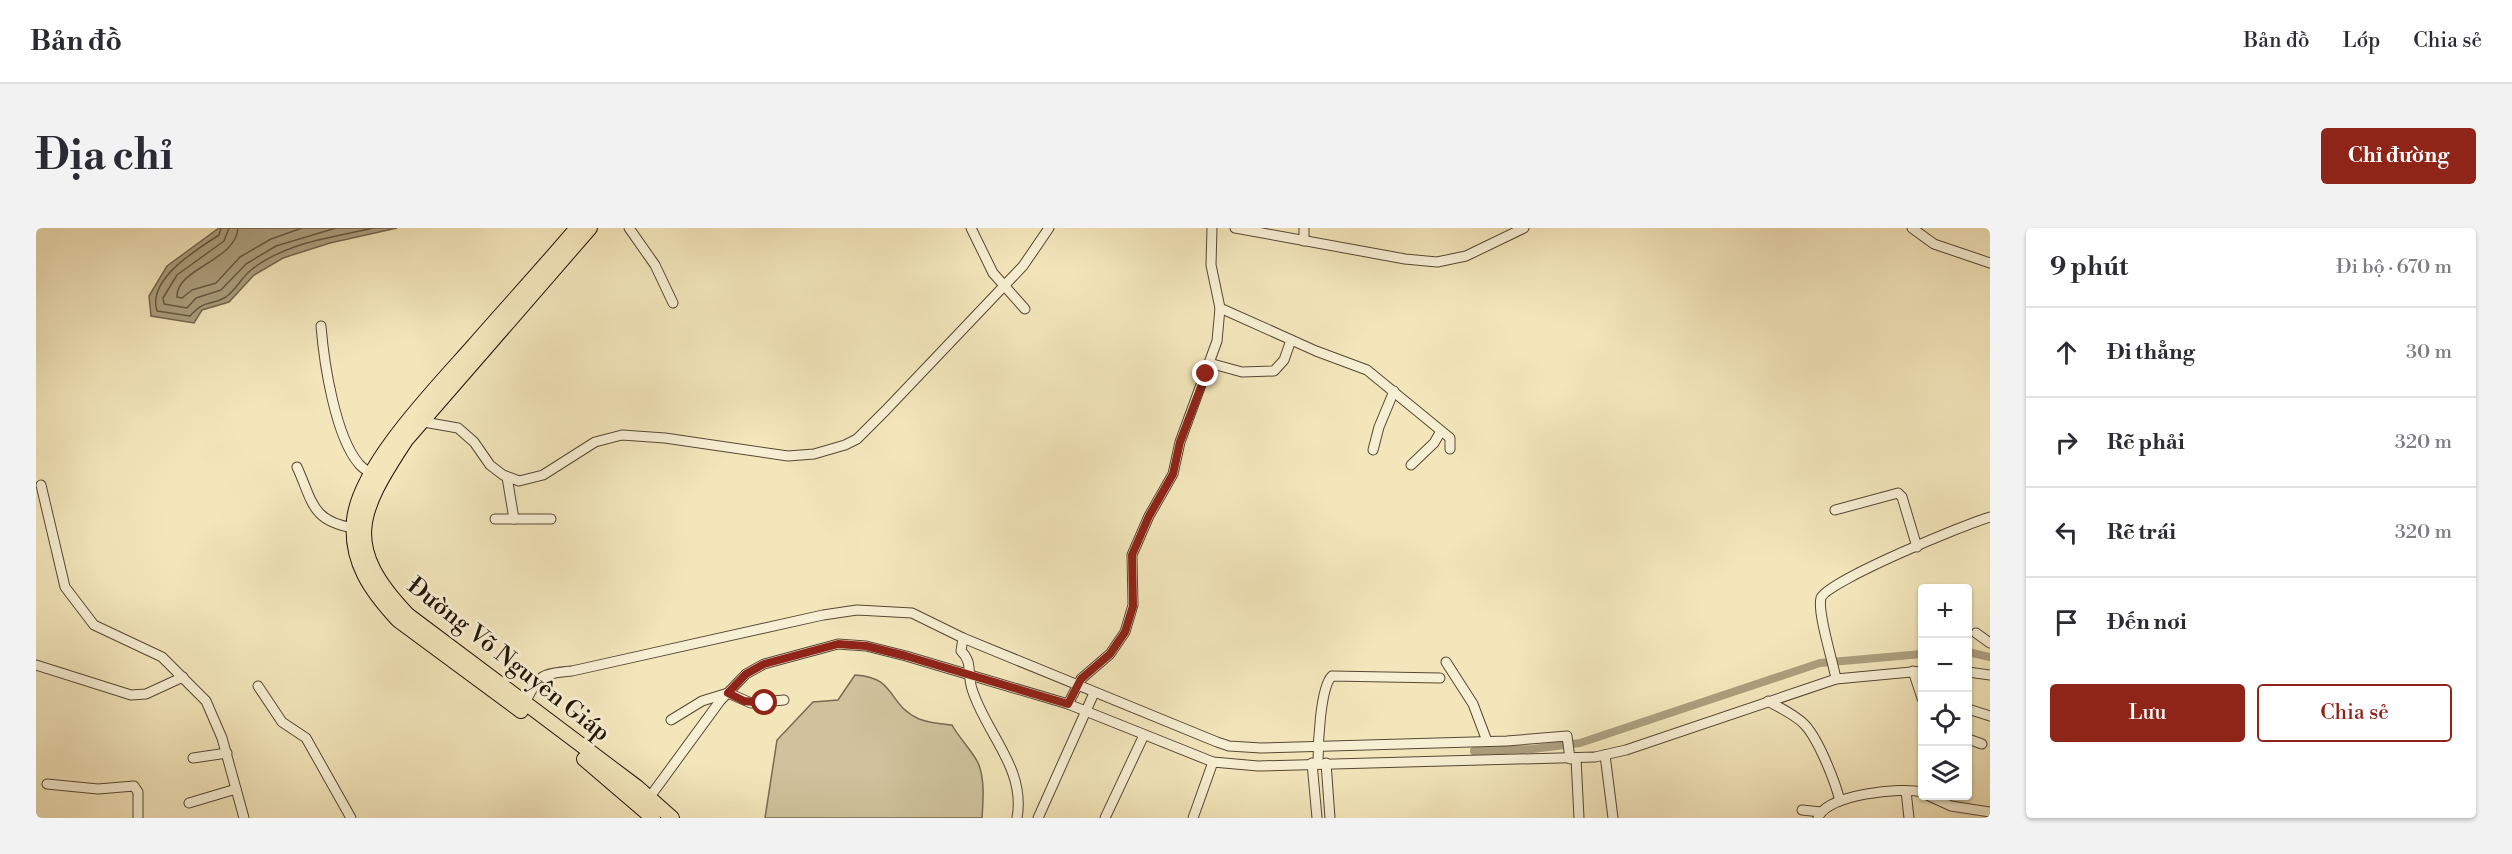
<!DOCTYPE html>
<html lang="vi">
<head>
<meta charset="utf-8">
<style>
	:root { --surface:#fff; --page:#f2f2f3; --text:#2b2b33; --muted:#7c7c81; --line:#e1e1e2; --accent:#8f2418 }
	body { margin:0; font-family:"Libre Bodoni",serif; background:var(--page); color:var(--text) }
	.controls { position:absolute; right:18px; bottom:18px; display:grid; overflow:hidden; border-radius:6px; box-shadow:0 2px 4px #0004 }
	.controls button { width:54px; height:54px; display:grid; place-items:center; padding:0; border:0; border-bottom:2px solid var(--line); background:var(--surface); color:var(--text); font:30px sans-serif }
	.stop { position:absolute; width:18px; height:18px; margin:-14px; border:4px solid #8f2418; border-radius:50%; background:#fff }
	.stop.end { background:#8f2418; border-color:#fff; box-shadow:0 2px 6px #0008 }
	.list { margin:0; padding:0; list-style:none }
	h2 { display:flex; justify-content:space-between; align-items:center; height:78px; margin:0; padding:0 24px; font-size:26px }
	h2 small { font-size:20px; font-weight:400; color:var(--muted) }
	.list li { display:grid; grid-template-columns:39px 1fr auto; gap:18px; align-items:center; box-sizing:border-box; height:90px; padding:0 24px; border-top:2px solid var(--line) }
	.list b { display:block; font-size:22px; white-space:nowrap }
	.list em { font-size:20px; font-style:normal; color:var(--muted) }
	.actions { display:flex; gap:12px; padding:18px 24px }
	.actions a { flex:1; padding:14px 0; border:2px solid var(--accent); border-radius:6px; text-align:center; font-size:21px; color:var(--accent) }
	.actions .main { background:var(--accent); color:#fff }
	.icon { flex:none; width:33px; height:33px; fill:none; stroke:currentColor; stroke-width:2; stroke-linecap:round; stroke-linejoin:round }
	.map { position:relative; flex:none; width:1954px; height:590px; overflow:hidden; border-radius:6px }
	header { display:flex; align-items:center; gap:36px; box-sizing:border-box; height:84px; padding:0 30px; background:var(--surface); border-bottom:2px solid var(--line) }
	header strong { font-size:28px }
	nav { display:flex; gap:33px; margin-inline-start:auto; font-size:21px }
	.intro { display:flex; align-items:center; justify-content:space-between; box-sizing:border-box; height:144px; padding:0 36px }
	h1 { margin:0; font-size:42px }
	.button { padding:15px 27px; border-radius:6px; background:var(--accent); color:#fff; font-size:21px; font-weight:700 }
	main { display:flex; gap:36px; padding:0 36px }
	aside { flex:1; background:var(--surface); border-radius:6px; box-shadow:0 2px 4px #0004 }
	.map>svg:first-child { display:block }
</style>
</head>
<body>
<header>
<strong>Bản đồ</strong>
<nav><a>Bản đồ</a><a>Lớp</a><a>Chia sẻ</a></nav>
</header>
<div class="intro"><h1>Địa chỉ</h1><a class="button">Chỉ đường</a></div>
<main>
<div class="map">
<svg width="1954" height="590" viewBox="0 0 1954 590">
	<rect width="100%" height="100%" fill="#f3e6bb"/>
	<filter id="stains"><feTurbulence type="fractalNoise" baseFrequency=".00333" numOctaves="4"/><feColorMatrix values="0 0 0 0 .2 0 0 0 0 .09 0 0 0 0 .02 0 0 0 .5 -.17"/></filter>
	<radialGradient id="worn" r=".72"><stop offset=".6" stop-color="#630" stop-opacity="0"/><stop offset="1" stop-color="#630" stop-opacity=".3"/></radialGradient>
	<!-- green -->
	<path fill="#cfc29c" stroke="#786b52" stroke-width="1.5" d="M819,447C861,449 851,477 883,491C893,495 905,496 916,497C923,510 939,526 943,537C949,554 947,573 946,590H729L741,512L777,474L802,472Z"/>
	<!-- water -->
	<path fill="#ac9f7e" stroke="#74674e" stroke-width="1.5" d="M183,0H361L294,15L247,30L218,47L193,74L166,82L158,95L115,88L113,68L131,38Z"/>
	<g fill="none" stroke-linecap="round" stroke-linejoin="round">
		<!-- shore -->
		<g stroke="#665a42" stroke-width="1.5">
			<path d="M185,0L183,7C160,22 111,51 121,83L154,88C170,70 174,79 190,69C200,62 206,49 215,42C250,14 296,10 337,0"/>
			<path d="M193,0L188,13L141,47L127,70L128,76L151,80L160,70L185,62L210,36L240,18L300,0"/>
			<path d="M202,0C200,33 140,40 141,69L146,70L156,62L180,55L204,29L235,11L266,0"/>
		</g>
		<!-- canal -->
		<g stroke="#ac9f7e" stroke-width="8">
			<path d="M1932,424L1954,429"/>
			<path d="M1438,523L1497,521L1544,515L1784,435L1886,426"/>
		</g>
		<!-- minor casing -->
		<g stroke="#564834" stroke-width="11">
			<g id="minor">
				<path d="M593,0L619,37L637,75"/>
				<path d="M935,0L957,45L989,81"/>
				<path d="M1199,0L1369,31L1401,34L1430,28L1488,0"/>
				<path d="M1876,0L1898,16L1954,35"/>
				<path d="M1268,13V0"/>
				<path d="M1184,80L1280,123L1331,142L1414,210V221"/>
				<path d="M285,98C288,135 299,208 323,236C327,241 333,244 338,247"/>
				<path d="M1173,135L1206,144L1238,143L1248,132L1255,112"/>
				<path d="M382,193L422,200L438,214L454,237L467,247L483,253L507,247L559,214L586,207L629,210L752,228L778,226L809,217L821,211L850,182L987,38L1013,0"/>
				<path d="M1337,222L1343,199L1358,163"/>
				<path d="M1375,237L1398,215L1405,203"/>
				<path d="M261,239C277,274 275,293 318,300"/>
				<path d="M471,249L478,291"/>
				<path d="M5,257L29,359L58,397L126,429L170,473L186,510L208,590"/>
				<path d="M1799,282L1862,265L1866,269L1881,319"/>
				<path d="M459,291H515"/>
				<path d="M1940,405L1954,415"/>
				<path d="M927,410L925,423C937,434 931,446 936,461C950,506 990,540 981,590"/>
				<path d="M1410,434L1437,476L1451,513"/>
				<path d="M0,437L95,467L110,466L147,449"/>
				<path d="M1877,443L1886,470"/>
				<path d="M1932,444L1954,447"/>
				<path d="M1800,451C1797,433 1781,385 1785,370C1789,354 1932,295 1954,289"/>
				<path d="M222,458L246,494L270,510L315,590"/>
				<path d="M1732,473C1744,480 1758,486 1768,496C1782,510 1799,553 1804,573"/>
				<path d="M1032,476L1045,451L1074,426L1089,404L1097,377L1096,327L1113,288L1137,246L1144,214L1181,113L1184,80L1175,37L1176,0"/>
				<path d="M487,478C504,448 500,446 536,443L787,387L821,382L876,385L927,410L1181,514L1193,518L1225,520L1471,513L1531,508L1534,531"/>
				<path d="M1932,481L1954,488"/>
				<path d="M635,492L666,473L692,465L715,475L748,472"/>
				<path d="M1932,511L1946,516"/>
				<path d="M1569,527L1577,590"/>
				<path d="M157,530L191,525"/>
				<path d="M1540,530L1543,590"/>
				<path d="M1276,535L1281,590"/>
				<path d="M1282,535C1282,518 1284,459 1296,448L1404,450"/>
				<path d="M1290,535L1294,590"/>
				<path d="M11,556L62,561L98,558L102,564V590"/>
				<path d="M1870,563L1873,590"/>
				<path d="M1893,568L1915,578L1954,584"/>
				<path d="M613,570L684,473L710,446L728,436L802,416L830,418L870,428L1032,476L1177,534L1222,538L1559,529L1590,522L1800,451L1886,443"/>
				<path d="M153,575L200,561"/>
				<path d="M1766,582L1785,584"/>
				<path d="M1002,590L1058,465"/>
				<path d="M1069,590L1108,507"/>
				<path d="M1157,590L1177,534"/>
				<path d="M1782,590C1790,566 1866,559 1886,564"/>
			</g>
		</g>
		<!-- highway casing -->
		<g stroke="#211407" stroke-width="16">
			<g id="highway">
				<path d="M554,0L370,212C322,285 306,318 372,387L601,559L636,590"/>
				<path d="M485,483L362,392C335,363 314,334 318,292C323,238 403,157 438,117C472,78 507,40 541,0"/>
				<path d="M548,531L617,590"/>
			</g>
		</g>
		<!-- minor -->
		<use href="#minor" stroke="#f7efd3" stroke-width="9"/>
		<!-- highway -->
		<use href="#highway" stroke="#f3e6bb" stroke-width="14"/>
	</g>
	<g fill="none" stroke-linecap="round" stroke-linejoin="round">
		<!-- route -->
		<path stroke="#8f2418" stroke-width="8" d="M729,475L708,473L692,465L710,446L728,436L802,416L830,418L870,428L1032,476L1045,451L1074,426L1089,404L1097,378L1096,327L1113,288L1137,246L1144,214L1170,146"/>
	</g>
	<g text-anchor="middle" stroke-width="6" stroke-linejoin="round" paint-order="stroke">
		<!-- street labels -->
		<g font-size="24" fill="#211407" stroke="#f7efd3">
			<text transform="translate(473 431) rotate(38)" y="8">Đường Võ Nguyên Giáp</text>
		</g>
	</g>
	<rect width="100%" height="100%" filter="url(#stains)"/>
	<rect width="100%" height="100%" fill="url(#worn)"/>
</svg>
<div class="controls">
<button>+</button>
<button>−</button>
<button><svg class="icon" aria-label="locate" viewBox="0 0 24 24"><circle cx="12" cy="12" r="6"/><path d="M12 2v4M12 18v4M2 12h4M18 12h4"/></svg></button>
<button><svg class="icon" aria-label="layers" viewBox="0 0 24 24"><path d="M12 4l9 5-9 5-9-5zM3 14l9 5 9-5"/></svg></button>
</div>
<div class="stop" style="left:729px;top:475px"></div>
<div class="stop end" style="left:1170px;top:146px"></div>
</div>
<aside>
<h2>9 phút<small>Đi bộ · 670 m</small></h2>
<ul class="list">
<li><svg class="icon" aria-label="ahead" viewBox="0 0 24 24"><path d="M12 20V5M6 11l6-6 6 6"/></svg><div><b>Đi thẳng</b></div><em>30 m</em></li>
<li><svg class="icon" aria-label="right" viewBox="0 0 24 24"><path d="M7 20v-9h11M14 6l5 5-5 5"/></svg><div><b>Rẽ phải</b></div><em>320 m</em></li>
<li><svg class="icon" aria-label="left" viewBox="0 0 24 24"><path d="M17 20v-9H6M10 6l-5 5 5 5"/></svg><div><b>Rẽ trái</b></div><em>320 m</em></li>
<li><svg class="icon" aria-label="arrive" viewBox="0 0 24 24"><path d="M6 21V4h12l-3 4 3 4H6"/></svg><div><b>Đến nơi</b></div></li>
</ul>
<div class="actions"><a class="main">Lưu</a><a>Chia sẻ</a></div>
</aside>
</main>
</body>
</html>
